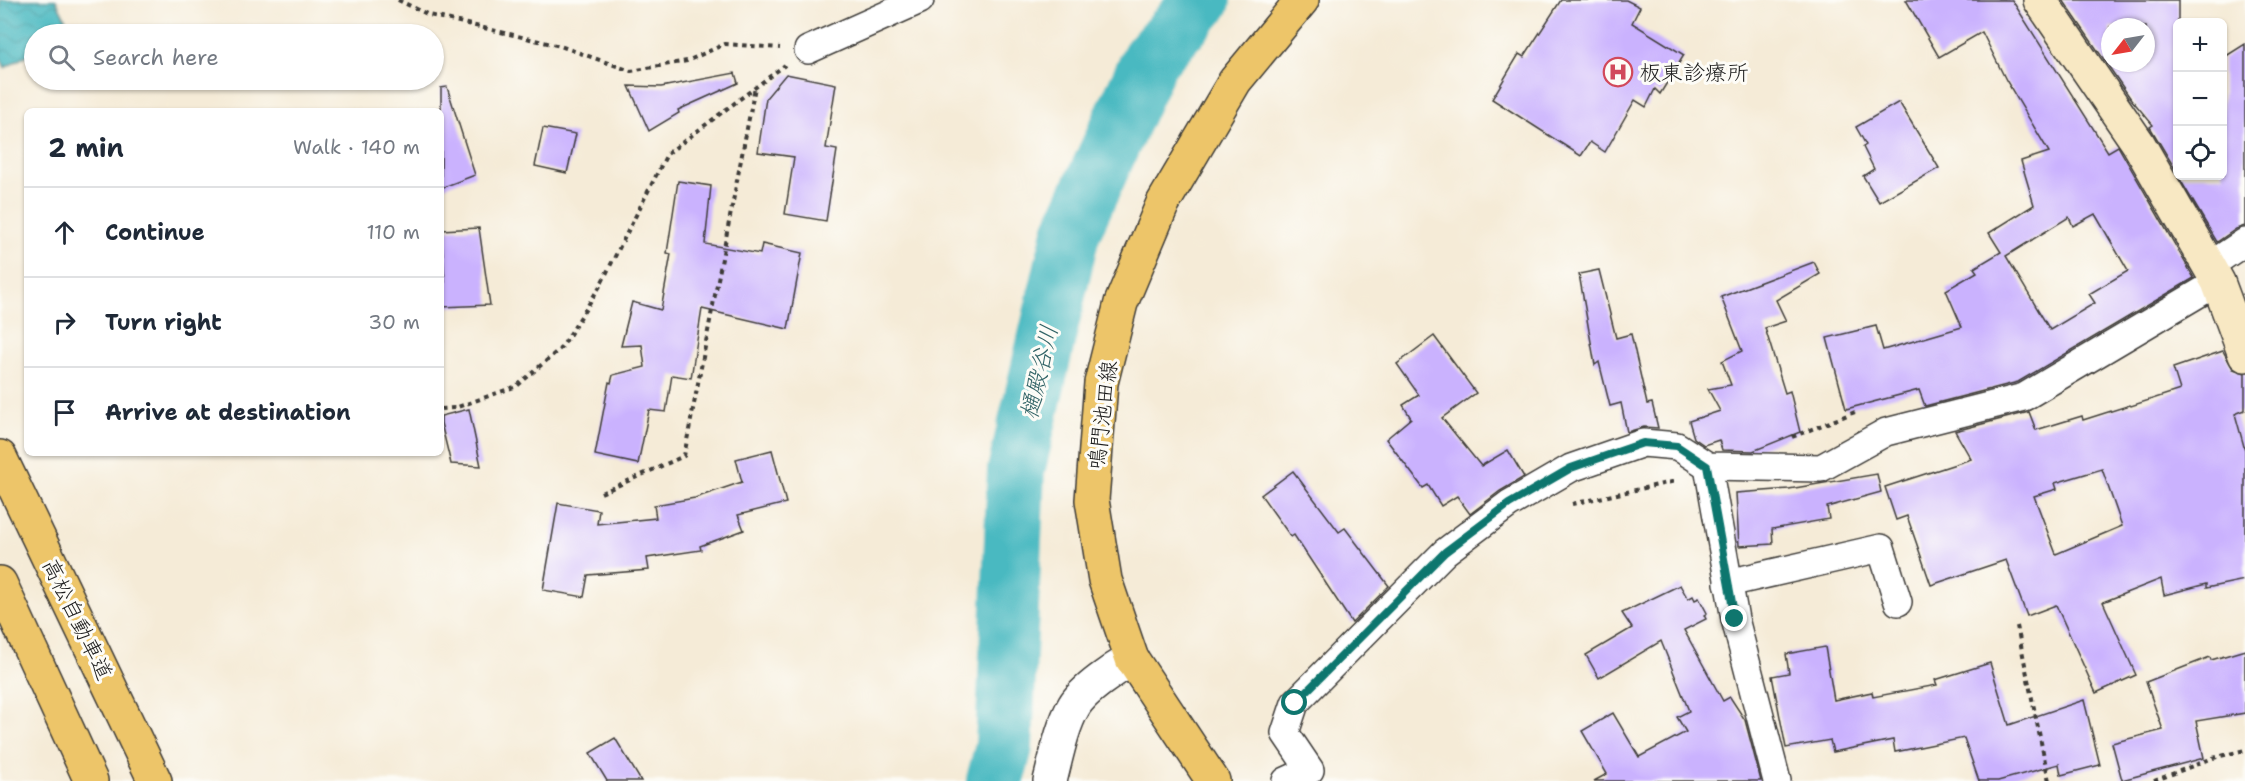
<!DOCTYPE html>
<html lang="en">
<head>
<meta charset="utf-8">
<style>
	:root { --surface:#fff; --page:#f6f6f7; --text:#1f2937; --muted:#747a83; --line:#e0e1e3 }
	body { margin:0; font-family:"Shantell Sans","Klee One",sans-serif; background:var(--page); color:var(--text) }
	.controls { position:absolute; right:18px; top:18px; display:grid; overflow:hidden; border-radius:9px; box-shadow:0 2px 4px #0004 }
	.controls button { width:54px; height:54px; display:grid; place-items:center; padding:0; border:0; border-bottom:2px solid var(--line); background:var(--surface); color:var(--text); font:30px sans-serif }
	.compass { position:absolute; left:2101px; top:18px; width:54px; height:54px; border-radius:50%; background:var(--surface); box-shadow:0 2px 4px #0004; rotate:239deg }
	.stop { position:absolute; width:18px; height:18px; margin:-14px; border:4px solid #0f766e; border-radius:50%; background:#fff }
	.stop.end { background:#0f766e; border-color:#fff; box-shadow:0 2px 6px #0008 }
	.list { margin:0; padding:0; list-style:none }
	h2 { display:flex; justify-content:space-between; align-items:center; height:78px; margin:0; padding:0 24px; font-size:26px }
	h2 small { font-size:20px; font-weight:400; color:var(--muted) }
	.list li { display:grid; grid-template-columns:39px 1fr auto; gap:18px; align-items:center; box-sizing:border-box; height:90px; padding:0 24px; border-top:2px solid var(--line) }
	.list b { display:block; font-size:22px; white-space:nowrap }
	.list em { font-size:20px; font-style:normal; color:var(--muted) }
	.icon { flex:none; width:33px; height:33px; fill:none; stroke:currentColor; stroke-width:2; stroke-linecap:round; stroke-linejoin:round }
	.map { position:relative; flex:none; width:2245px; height:781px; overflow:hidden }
	.search { position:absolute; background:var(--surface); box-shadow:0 2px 4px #0004; left:24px; top:24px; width:420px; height:66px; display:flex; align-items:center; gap:15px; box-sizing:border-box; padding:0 21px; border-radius:33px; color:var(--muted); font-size:22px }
	.panel { position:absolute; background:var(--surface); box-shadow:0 2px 4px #0004; left:24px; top:108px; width:420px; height:348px; border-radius:9px }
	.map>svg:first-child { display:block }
</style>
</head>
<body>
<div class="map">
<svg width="2245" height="781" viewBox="0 0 2245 781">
	<defs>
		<pattern id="water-waves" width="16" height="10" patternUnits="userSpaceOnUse" patternTransform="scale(1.5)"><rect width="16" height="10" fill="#4ab9c1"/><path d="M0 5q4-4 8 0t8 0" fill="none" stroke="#409ea5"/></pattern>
	</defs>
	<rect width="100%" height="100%" fill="#fdfcf7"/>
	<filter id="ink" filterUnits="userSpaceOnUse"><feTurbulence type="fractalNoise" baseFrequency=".0167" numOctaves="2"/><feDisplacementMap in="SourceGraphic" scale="12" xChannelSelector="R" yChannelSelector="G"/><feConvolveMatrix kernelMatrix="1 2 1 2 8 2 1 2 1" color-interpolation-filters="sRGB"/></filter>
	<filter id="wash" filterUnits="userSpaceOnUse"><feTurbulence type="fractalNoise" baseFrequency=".008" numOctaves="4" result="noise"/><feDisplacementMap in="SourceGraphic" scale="24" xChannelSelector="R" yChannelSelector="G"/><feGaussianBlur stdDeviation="1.35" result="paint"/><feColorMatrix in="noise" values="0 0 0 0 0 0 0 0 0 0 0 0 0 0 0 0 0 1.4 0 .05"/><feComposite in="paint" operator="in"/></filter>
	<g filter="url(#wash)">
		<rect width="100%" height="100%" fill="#f5ebd7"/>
		<!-- water -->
		<path fill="url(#water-waves)" stroke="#336a6e" stroke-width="1.5" d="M0,0H56L71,30L64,34H34V51L5,68L0,57Z"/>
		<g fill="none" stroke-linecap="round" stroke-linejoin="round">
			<!-- river -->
			<path stroke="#4ab9c1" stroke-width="58" d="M995,781L1004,746L1016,471L1071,233L1150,59L1202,0"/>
		</g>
		<g id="blocks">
			<!-- building -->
			<g fill="#cab2fe" fill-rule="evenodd">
				<path d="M1561,0H1626L1640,7L1632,23L1684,55L1660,94L1655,89L1646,107L1635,100L1605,152L1590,142L1581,156L1492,99L1519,54L1524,57Z"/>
				<path d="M1906,0H2012L2108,152L2118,146L2122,153L2194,278L2018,382L1925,406L1919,390L1846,409L1827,338L1876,326L1883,350L1962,327L1946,290L1977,272L1974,268L2001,252L1989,233L2034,205L2021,161L2049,152L2006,80L1982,32L1939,57ZM2095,214L2128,271L2089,294L2095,303L2050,330L2006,256L2069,217L2073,226Z"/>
				<path d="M2063,0H2178V174L2150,127L2153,125L2131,99ZM2110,27H2146V63H2110Z"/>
				<path d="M2245,44V226L2236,229L2217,242L2178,176H2223V58Z"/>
				<path d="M735,73L738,83L678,110L679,113L649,131L629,86L661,87Z"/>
				<path d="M786,74L836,84L826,148L837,150L826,221L785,214L794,157L758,152L766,98Z"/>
				<path d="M447,87L475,175L441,188V88Z"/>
				<path d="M1899,102L1939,168L1879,202L1863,176L1874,169L1863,147L1866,145L1856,127Z"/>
				<path d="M543,128L576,134L567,173L535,166Z"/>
				<path d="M678,181L711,186L705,244L760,254L762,244L802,253L788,329L702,309L691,378L672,375L666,412L649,410L638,464L595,455L609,382L611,383L613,375L645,367L642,345L621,346L632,302L661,310L671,254L667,253Z"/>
				<path d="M479,228L490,305L441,307V282H445L441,230Z"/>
				<path d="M1814,262L1820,274L1776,300L1786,321L1765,328L1785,393L1790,391L1800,432L1753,451L1722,450L1719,440L1704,445L1694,438L1689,421L1720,411L1708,389L1731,385L1722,361L1742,351L1721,297Z"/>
				<path d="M1599,270L1616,338L1631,334L1647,404L1652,403L1658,428L1644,427L1627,432L1621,403L1610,406L1599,362L1595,365L1579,274Z"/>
				<path d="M1434,336L1476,393L1442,418L1481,466L1508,450L1524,477L1500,491L1470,514L1457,496L1441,506L1428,485L1423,488L1386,439L1411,418L1403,405L1419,395L1397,364Z"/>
				<path d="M2223,351L2233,369L2245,373V410L2235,414L2245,450V580L2206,588V584L2164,595L2161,579L2103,602L2136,675L2096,693L2056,605L2027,616L2006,560L1931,585L1907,516L1896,520L1885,487L1971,459L1955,431L2029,412L2036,430L2082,416L2083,420L2130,405L2131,406L2180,390L2173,368ZM2102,469L2122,526L2056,554L2034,496L2057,489L2055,483Z"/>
				<path d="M469,409L481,466L451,464L441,423V416Z"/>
				<path d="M772,450L786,503L738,515L744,530L700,546L701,550L647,558L649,570L588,575L584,597L543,590L558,503L599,510L597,524L656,518L654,505L695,498L742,482L736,459Z"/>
				<path d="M1293,471L1339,532L1345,528L1389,586L1352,623L1294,535L1291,537L1261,495Z"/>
				<path d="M1877,474L1881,492L1827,507L1829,519L1772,529L1773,544L1739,546L1736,493L1789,489Z"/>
				<path d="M1680,585L1688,599L1693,596L1695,600L1699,598L1707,613L1704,615L1706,619L1684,630L1723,701L1730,697L1745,720L1761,781H1594L1607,774L1582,731L1613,713L1639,757L1686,732L1677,717L1689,711L1661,641L1599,678L1586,655L1632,628L1622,613Z"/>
				<path d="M1825,647L1834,700L1872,692L1873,697L1937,685L1935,680L1990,663L2009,725L2084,700L2100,765L2061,775L2059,764L1998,781H1979L1964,738L1895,752L1893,740L1833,752L1830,740L1786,748L1772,676L1789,673L1786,654Z"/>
				<path d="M2245,650V713L2196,721L2204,758L2122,780L2112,743L2163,730L2146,682L2210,657L2211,660Z"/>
				<path d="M615,738L641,781H607L590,753Z"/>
			</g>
		</g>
	</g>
	<g filter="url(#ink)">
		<use href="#blocks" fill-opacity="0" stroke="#3d3b38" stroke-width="1.5"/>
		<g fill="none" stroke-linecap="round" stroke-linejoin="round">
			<!-- minor casing -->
			<g stroke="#3d3b38" stroke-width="30">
				<g id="minor">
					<path d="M808,50L920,0"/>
					<path d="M2209,266L2245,242"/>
					<path d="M1708,466L1735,619L1777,781"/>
					<path d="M1728,583L1881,548L1898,602"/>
					<path d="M1286,781L1310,770L1285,733L1295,703L1445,552L1509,504L1571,468L1643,443L1677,446L1708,466L1821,468L1886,432L2024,397L2218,282"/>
				</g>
			</g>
			<!-- tertiary casing -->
			<g stroke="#3d3b38" stroke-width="36">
				<path id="tertiary" d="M1050,781C1056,758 1062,726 1074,706C1083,690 1116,668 1132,659"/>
			</g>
			<!-- secondary casing -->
			<g stroke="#3d3b38" stroke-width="36">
				<path id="secondary" d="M2040,0L2138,143L2209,266L2218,282L2245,355"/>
			</g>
			<!-- primary casing -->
			<g stroke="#3d3b38" stroke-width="36">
				<path id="primary" d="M1213,781L1132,659L1105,580L1092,500L1101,383L1121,303L1163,203L1235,81L1302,0"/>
			</g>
			<!-- motorway casing -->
			<g stroke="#3d3b38" stroke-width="36">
				<g id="motorway">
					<path d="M0,457L155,781"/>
					<path d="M0,583L91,781"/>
				</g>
			</g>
			<!-- path -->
			<g stroke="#3d3b38" stroke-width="4" stroke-dasharray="4.5 4.5" stroke-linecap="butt">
				<path d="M398,0L429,15L560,46L631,71L687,61L725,44L780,48"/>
				<path d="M441,409L455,408L517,386L562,347L600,286L667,154L785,65"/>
				<path d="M1792,437L1855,412"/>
				<path d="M601,493L684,456L755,87"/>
				<path d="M1572,504L1676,481"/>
				<path d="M2017,626L2049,781"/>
				<path d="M2154,781L2213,758L2245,750"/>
			</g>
			<!-- minor -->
			<use href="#minor" stroke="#fff" stroke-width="27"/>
			<!-- tertiary -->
			<use href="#tertiary" stroke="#fff" stroke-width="33"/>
			<!-- secondary -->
			<use href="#secondary" stroke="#f8e8c3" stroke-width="33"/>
			<!-- primary -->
			<use href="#primary" stroke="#edc569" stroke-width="33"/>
			<!-- motorway -->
			<use href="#motorway" stroke="#edc569" stroke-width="33"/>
		</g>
	</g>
	<g fill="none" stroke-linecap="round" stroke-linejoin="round" filter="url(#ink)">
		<!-- route -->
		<path stroke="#0f766e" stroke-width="8" d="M1295,703L1445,552L1509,504L1571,468L1643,443L1677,446L1707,466L1735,619"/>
	</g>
	<!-- icons -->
	<defs>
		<g id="hospital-ring" transform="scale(1.5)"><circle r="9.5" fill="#fdfcf7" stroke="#d1495b" stroke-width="1.5"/><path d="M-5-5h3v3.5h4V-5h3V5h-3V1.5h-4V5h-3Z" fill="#d1495b"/></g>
	</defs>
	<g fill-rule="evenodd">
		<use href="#hospital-ring" x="1618" y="72"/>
	</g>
	<g text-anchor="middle" stroke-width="6" stroke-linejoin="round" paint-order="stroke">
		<!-- poi labels -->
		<g font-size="22" fill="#1c1c1c" stroke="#fdfcf7" text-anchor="start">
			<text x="1639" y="80">板東診療所</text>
		</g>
		<!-- street labels -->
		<g font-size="22" fill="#1c1c1c" stroke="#fdfcf7">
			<text transform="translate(1102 415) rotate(-83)" y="8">鳴門池田線</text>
			<text transform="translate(78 619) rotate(64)" y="8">高松自動車道</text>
		</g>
		<!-- water labels -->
		<g font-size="24" font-style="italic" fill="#316366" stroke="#fdfcf7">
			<text transform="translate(1039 372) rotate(-77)" y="8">樋殿谷川</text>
		</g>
	</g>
</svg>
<div class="controls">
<button>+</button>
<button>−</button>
<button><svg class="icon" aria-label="locate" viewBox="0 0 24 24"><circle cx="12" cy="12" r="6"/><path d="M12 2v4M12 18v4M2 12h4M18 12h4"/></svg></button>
</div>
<svg class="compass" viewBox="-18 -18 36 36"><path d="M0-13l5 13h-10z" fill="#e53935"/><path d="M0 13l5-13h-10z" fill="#747a83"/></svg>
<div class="stop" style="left:1295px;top:703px"></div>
<div class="stop end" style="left:1735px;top:619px"></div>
<div class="search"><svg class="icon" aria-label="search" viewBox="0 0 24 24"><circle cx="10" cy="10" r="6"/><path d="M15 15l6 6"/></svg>Search here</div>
<section class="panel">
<h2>2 min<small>Walk · 140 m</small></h2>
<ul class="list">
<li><svg class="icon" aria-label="ahead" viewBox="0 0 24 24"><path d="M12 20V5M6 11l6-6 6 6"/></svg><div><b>Continue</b></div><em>110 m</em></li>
<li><svg class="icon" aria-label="right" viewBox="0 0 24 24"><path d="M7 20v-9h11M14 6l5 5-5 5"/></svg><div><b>Turn right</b></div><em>30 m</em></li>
<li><svg class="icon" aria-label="arrive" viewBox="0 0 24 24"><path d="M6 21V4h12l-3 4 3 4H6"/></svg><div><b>Arrive at destination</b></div></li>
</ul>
</section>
</div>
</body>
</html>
